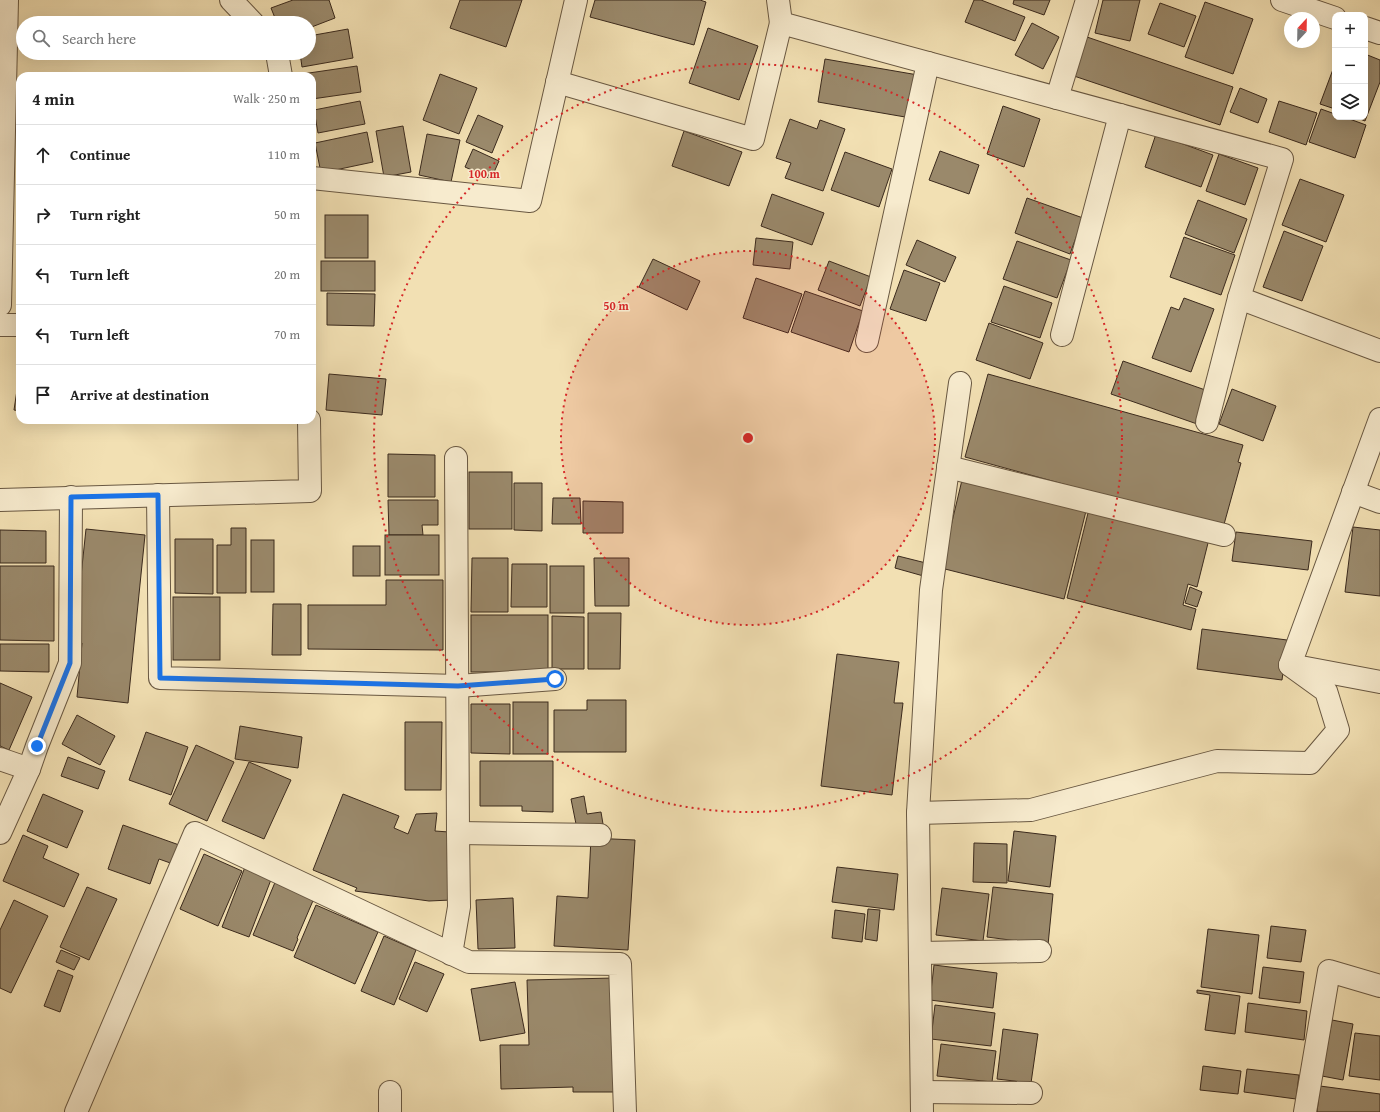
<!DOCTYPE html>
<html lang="en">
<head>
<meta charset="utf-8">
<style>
	:root { --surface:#fff; --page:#f2f2f2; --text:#222; --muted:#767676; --line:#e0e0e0 }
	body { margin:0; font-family:"Gentium Book Plus",serif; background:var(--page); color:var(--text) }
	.controls { position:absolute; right:12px; top:12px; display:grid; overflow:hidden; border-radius:8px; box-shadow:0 4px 16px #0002 }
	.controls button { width:36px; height:36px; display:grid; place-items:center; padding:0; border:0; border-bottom:1px solid var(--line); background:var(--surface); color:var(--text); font:20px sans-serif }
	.compass { position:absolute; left:1284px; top:12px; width:36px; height:36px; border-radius:50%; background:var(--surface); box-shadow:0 4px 16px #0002; rotate:22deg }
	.stop { position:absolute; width:12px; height:12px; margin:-9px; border:3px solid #1a73e8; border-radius:50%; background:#fff }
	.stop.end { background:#1a73e8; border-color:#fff; box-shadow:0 1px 4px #0008 }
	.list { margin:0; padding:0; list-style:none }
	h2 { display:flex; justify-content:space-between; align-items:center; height:52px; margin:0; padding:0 16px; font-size:17px }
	h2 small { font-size:13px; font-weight:400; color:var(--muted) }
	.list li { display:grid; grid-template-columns:26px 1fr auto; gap:12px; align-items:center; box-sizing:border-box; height:60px; padding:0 16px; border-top:1px solid var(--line) }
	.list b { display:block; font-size:15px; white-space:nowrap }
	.list em { font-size:13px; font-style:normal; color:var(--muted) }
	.icon { flex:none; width:22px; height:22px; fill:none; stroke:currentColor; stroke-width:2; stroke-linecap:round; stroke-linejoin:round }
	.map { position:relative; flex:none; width:1380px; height:1112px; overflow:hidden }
	.search { position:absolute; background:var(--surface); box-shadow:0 4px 16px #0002; left:16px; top:16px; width:300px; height:44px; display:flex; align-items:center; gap:10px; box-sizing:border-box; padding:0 14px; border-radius:22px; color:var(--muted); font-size:15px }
	.panel { position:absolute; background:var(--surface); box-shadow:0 4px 16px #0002; left:16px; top:72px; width:300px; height:352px; border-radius:12px }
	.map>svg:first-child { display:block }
</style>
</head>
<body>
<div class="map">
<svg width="1380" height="1112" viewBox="0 0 1380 1112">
	<rect width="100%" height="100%" fill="#f2e0b3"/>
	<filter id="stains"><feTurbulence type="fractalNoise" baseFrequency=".005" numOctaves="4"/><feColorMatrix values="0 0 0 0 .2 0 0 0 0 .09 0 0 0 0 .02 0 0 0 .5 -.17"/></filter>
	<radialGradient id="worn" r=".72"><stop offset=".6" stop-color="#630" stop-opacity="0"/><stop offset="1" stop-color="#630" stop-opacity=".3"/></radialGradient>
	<!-- building -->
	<g fill="#9a896b" stroke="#3b2a1d">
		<path d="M293,0H329L335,18L309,28V23H277L271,8Z"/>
		<path d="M460,0H522L506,47L450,28Z"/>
		<path d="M595,0H700L706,2L694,45L590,17Z"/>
		<path d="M974,0H981L1025,17L1015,41L965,22Z"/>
		<path d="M1014,0H1050L1044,15L1013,4Z"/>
		<path d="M1103,0H1140L1130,41L1095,33Z"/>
		<path d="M1205,2L1253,19L1233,74L1185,57Z"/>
		<path d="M1160,3L1196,16L1184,47L1148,34Z"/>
		<path d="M1032,23L1059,37L1043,69L1015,55Z"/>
		<path d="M708,28L758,46L739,100L689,83Z"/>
		<path d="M348,29L353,58L302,67L300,53H309V36Z"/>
		<path d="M1087,37L1233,87L1220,125L1074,76Z"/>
		<path d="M1365,54L1380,60V82L1365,121L1355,117H1365Z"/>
		<path d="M825,59L918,75L911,118L818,102Z"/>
		<path d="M1335,64V109L1320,104Z"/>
		<path d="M357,66L361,92L312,99V76H302V74Z"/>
		<path d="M440,74L477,88L459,134L423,120Z"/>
		<path d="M1240,88L1267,99L1258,123L1230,112Z"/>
		<path d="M360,101L365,124L318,133L314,110Z"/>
		<path d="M1279,101L1317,113L1306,145L1269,132Z"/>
		<path d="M1003,106L1040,119L1024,167L987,154Z"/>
		<path d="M1321,109L1335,114V117H1344L1366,125L1355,158L1309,142Z"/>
		<path d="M478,115L503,126L492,153L466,142Z"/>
		<path d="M790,119L817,129L820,120L845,129L823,191L785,178L791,163L776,158Z"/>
		<path d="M403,126L411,172L384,177L376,131Z"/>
		<path d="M684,131L742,152L729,186L672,166Z"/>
		<path d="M367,132L373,162L321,173L315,143Z"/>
		<path d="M427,134L460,140L451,182L419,175Z"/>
		<path d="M1156,134L1213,155L1201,187L1145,167Z"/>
		<path d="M473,149L499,161L491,179L465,167Z"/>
		<path d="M940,151L979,165L969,194L929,180Z"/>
		<path d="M845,152L892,169L879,207L831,190Z"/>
		<path d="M1219,154L1258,168L1245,205L1206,191Z"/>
		<path d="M1300,179L1344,195L1326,242L1282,225Z"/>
		<path d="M772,194L824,213L812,245L761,226Z"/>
		<rect x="17" y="195" width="3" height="61"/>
		<path d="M1027,198L1083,218L1070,254L1015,233Z"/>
		<path d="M1198,200L1247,219L1234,253L1185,234Z"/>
		<rect x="325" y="215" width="43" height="43"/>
		<path d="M1284,231L1323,246L1302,301L1263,287Z"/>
		<path d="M1184,237L1235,255L1221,295L1170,277Z"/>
		<path d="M756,238L793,242L790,269L753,265Z"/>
		<path d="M917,240L956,257L945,282L906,265Z"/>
		<path d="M1017,241L1071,260L1057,298L1003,279Z"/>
		<path d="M653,259L700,281L687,310L639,287Z"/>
		<rect x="321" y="261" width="54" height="30"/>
		<path d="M829,261L871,277L860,306L818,290Z"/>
		<path d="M904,270L940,283L926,321L890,309Z"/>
		<path d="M756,278L802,294L788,333L743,318Z"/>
		<path d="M1004,286L1052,303L1040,338L991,322Z"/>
		<path d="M805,291L863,311L849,352L791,332Z"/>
		<path d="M327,293L375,294L374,326L327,325Z"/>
		<path d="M1184,298L1214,309L1191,372L1152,358L1171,307L1179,310Z"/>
		<path d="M989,323L1043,343L1030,379L976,360Z"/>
		<path d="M1123,361L1211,392L1200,425L1111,394Z"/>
		<path d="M20,370V411L14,410Z"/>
		<path d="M329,374L386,379L382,415L326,410Z"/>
		<path d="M988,374L1243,445L1238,462L1241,463L1223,528L965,457Z"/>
		<path d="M1232,389L1276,406L1263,441L1219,424Z"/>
		<path d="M388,454L435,455V497H388Z"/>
		<rect x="469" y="472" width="43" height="57"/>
		<path d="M962,480L1086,511L1064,599L941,568Z"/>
		<path d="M514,483H542V531L514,530Z"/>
		<path d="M553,498H580L581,524H552Z"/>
		<path d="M388,500H438V525H422L423,535H389Z"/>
		<path d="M583,501L623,502V533H583Z"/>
		<path d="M1089,509L1209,539L1197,587L1188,584L1183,605L1196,609L1191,630L1067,598Z"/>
		<path d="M1353,527L1380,530V596L1345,592Z"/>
		<path d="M231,528H246V593H217V545H231Z"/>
		<path d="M86,529L145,535L128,703L77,697L82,643L74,642Z"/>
		<path d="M0,530L46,531V563H0Z"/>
		<path d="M1236,532L1312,541L1308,570L1232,561Z"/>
		<rect x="385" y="535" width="54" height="40"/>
		<path d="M175,539H213V594L175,593Z"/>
		<rect x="251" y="540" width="23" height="52"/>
		<rect x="353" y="546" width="27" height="30"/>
		<path d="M898,556L930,564L927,577L895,568Z"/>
		<path d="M472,558H508V612H471Z"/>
		<path d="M594,558H629V606H595Z"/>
		<path d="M512,564H547V607H511Z"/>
		<path d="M0,566H54V641L0,640Z"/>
		<rect x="550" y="566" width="34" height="47"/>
		<path d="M386,580H443V650L308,649V605H386Z"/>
		<path d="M1190,587L1202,592L1197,607L1185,603Z"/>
		<rect x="173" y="597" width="47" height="63"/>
		<path d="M273,604H301V655H272Z"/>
		<path d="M588,613H621L620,669H588Z"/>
		<rect x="471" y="615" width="77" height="57"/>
		<path d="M552,616L584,617V669H552Z"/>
		<path d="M1202,629L1287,640L1282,680L1197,669Z"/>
		<path d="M0,644H49V672L0,671Z"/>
		<path d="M837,654L899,662L894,703H903L892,795L821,786Z"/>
		<path d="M0,683L32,697L9,750L0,746Z"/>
		<path d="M587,700H626V752H554V710H587Z"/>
		<rect x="513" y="702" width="35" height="52"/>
		<path d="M471,704H510V754L471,753Z"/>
		<path d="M77,715L115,736L100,765L62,744Z"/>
		<path d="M405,722H442L441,790H405Z"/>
		<path d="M240,726L302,737L298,768L235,759Z"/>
		<path d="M146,732L188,747L171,795L129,780Z"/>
		<path d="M196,745L234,762L207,821L169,804Z"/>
		<path d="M68,757L105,771L98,789L61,776Z"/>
		<path d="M480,761H553V812L522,811V806H480Z"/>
		<path d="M249,762L291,780L264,839L222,821Z"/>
		<path d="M43,794L83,811L67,848L27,831Z"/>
		<path d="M343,794L399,816L394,828L408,834L416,814L437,813L435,831L449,832L451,900L429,901L355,891L357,888L313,870Z"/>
		<path d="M584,796L587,814L601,812L603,824L577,829L571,799Z"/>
		<path d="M123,825L182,846L176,865L159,859L150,884L108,869Z"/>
		<path d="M1014,831L1056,836L1050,887L1008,881Z"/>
		<path d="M23,835L48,846L43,858L79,874L64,907L3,881Z"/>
		<path d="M591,838L635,840L628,950L554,946L557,896L588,898Z"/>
		<path d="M974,843L1007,844V883L973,882Z"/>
		<path d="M204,854L242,871L218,926L180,909Z"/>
		<path d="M245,867L272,877L249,937L222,927Z"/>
		<path d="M837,867L898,874L894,910L832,902Z"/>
		<path d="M276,880L315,896L297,938L298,939L293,951L253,935Z"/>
		<path d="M87,887L117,899L89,960L60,947Z"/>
		<path d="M993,887L1053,894L1048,945L987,937Z"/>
		<path d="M942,888L989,894L983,941L936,935Z"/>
		<path d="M513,898L515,948L478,949L476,900Z"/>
		<path d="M14,900L48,916L11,993L0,988V930Z"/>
		<path d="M316,905L378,932L355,984L294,957Z"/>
		<path d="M868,909L880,910L877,941L865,939Z"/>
		<path d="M835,910L865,914L862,942L832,938Z"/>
		<path d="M1271,926L1306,930L1301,962L1267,958Z"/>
		<path d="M1208,929L1259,935L1252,994L1201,987Z"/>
		<path d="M384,936L416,950L394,1005L361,991Z"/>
		<path d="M61,950L80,958L74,970L56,962Z"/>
		<path d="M415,962L444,974L427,1012L399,999Z"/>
		<path d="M934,965L997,973L993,1008L930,1000Z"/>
		<path d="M1263,967L1304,972L1300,1003L1259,998Z"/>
		<path d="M58,970L73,976L60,1012L44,1006Z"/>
		<path d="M614,978L617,1092H573V1087L501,1089L500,1045H529L527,980Z"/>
		<path d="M515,982L525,1033L480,1041L471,989Z"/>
		<path d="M1197,990L1240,996L1235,1034L1205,1030L1210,995L1197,993Z"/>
		<path d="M1248,1003L1307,1011L1304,1040L1245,1032Z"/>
		<path d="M935,1005L995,1013L991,1046L931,1039Z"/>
		<path d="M1332,1020L1353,1024L1343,1080L1322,1076Z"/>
		<path d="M1003,1029L1038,1034L1031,1083L997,1079Z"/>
		<path d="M1355,1033L1380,1036V1080L1349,1076Z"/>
		<path d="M941,1044L996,1051L992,1082L937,1076Z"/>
		<path d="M1203,1066L1241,1071L1238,1094L1200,1090Z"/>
		<path d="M1247,1069L1299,1075L1296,1099L1244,1092Z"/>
		<path d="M1320,1086L1380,1094V1112H1317Z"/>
	</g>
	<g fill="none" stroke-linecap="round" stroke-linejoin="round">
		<!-- minor casing -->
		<g stroke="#695842" stroke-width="24">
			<g id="minor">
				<path d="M231,0L253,23"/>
				<path d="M778,0L781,23L1282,159L1239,298L1380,351"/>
				<path d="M1282,0L1335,18"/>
				<path d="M1365,28L1380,33"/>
				<path d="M277,53L281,76"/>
				<path d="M557,82L753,139L781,23"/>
				<path d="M1057,98L1087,0"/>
				<path d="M312,178L530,201L576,0"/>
				<path d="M0,305L7,0"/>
				<path d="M0,325H20"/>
				<path d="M1062,335L1120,115"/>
				<path d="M867,341L928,63"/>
				<path d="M1380,419L1290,665L1380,682"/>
				<path d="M1207,422L1239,298"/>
				<path d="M948,467L1224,535"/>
				<path d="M1353,492L1380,502"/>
				<path d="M158,495L160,678L458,686L555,679"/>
				<path d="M0,500L310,491L309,420"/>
				<path d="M0,759L29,769"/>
				<path d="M918,813L1031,810L1217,761L1310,763L1338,730L1326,691L1290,665"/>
				<path d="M0,833L29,769L37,746L70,663L71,497"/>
				<path d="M458,833L600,835"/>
				<path d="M920,953L1040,951"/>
				<path d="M451,954L459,907L458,833L456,458"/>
				<path d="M390,1092V1112"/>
				<path d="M922,1092L1031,1093"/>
				<path d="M76,1112L195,833L469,962L620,964L625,1112"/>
				<path d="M922,1112L918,813L931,590L960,383"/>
				<path d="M1305,1112L1329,971L1380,986"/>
			</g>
		</g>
		<!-- minor -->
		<use href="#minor" stroke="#f7ebce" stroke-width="22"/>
	</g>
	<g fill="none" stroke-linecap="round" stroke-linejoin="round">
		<!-- route -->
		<path stroke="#1a73e8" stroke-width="5" d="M37,746L70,663L71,497L158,495L160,678L458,686L555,679"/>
	</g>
	<!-- distance rings -->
	<circle cx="748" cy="438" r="187" fill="#d62828" fill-opacity=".12"/>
	<g fill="none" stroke="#d62828" stroke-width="2" stroke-dasharray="2 4">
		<circle cx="748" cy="438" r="187"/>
		<circle cx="748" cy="438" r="374"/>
	</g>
	<circle cx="748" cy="438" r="6" fill="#d62828" stroke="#f7ebce" stroke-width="2"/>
	<g font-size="12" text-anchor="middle" font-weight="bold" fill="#d62828" stroke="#f7ebce" stroke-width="3" stroke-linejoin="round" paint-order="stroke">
		<text x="484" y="178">100 m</text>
		<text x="616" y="310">50 m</text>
	</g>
	<rect width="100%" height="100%" filter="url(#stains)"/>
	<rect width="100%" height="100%" fill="url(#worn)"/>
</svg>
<div class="controls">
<button>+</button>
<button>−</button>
<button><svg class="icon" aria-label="layers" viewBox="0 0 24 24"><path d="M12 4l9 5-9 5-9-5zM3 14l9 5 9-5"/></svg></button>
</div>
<svg class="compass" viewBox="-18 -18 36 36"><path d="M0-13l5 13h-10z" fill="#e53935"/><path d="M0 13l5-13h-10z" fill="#767676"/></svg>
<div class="stop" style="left:555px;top:679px"></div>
<div class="stop end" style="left:37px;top:746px"></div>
<div class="search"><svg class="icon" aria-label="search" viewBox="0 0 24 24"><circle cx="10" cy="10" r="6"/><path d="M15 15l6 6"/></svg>Search here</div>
<section class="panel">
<h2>4 min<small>Walk · 250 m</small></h2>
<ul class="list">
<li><svg class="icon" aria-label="ahead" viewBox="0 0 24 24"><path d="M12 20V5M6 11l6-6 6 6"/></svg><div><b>Continue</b></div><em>110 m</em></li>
<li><svg class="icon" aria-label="right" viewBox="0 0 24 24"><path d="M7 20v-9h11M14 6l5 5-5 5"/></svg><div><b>Turn right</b></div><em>50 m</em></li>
<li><svg class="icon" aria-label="left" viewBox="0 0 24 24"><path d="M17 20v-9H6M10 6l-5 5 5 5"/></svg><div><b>Turn left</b></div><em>20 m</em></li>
<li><svg class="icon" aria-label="left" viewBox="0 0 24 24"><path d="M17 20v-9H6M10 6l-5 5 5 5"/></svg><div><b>Turn left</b></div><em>70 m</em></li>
<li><svg class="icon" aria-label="arrive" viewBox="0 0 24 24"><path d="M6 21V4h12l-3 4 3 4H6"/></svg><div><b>Arrive at destination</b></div></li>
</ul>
</section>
</div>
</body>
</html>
